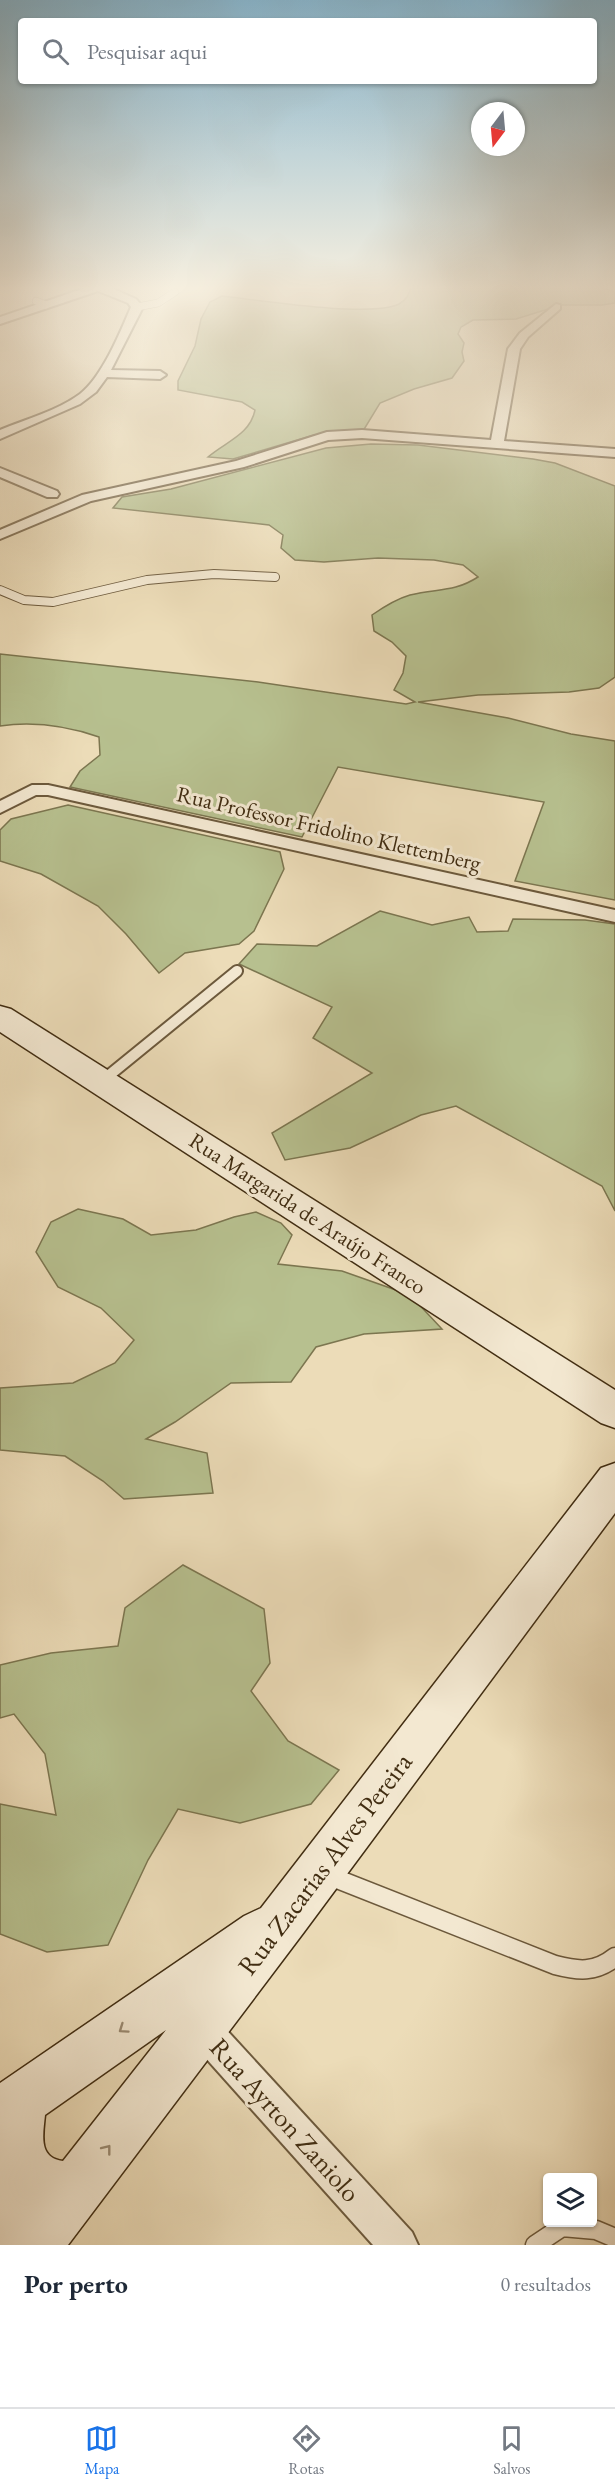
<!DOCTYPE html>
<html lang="pt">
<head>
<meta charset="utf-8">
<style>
	:root { --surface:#fff; --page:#f6f6f7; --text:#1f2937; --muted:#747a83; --line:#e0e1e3; --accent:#1a73e8 }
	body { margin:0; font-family:"EB Garamond",serif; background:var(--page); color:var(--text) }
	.controls { position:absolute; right:18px; bottom:18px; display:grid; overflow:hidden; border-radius:6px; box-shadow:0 2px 4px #0004 }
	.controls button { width:54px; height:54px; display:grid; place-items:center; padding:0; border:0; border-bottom:2px solid var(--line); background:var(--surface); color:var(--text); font:30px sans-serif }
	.compass { position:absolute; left:471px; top:102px; width:54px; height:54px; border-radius:50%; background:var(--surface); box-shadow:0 2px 4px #0004; rotate:196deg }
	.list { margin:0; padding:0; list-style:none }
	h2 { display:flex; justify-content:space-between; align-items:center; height:78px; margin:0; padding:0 24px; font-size:26px }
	h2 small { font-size:20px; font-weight:400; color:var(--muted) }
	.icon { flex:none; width:33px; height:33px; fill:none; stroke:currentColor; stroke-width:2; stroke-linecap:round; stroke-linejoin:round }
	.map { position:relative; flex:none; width:615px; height:2245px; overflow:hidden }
	.search { position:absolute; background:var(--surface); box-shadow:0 2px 4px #0004; left:18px; right:18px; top:18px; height:66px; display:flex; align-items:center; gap:15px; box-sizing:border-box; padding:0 21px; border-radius:6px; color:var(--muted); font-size:22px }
	.sheet { height:162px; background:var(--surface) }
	nav { display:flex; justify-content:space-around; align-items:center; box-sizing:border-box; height:84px; border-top:2px solid var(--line); background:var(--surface); font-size:16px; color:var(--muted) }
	nav a { display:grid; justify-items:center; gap:3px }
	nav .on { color:var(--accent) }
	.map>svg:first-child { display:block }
</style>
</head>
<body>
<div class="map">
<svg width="615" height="2245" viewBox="0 0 615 2245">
	<rect width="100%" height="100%" fill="#ecdcb8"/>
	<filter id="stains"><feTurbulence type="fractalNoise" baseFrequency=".00333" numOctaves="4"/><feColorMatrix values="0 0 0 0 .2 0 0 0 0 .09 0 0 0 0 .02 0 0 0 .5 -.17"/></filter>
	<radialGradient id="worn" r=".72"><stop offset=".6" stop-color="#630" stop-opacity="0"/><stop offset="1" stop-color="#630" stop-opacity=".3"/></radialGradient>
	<!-- green -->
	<g fill="#b7c08f" stroke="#7c7650" stroke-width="1.5">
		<path d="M411,285H594L615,292V303L602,305H561L516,319L473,320L461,327L458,334L464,343L462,352L464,361L452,378L414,389L380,403L363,431L314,435L233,459L208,457C225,442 250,435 255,410L242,402L178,390V381L195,346L201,319L210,302L222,296C258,300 370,318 399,304C407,299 410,294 411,285Z"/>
		<path d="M371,444L418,445L533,459L555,463L615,486V677L599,688L569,692L478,695L418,702L508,718L571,734L615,741V900L515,881L544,802L338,767L302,837L70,787L80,771L100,755L99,737C67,726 34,721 0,726V654L258,682L406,704L415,702L394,690L403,673L406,656L392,642L374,631L372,615C385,606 396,599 410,595C437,588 453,593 478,577L463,565L434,560L378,558L324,562L295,560L281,548L283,535L269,525L113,508L122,497L171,489L326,448Z"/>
		<path d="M68,805L280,852L284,869L254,931L239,944L185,953L159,973L126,934L98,906L41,874L0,861V830L11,819Z"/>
		<path d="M380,911L432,925L469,917L477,932L508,931L513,919L585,920L615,924V1211L602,1186L456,1106L421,1115L350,1148L285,1160L272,1133L372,1073L313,1038L332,1007L239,964L257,944L317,946Z"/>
		<path d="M78,1209L123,1219L151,1235L196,1230L234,1217L256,1212L281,1223L292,1235L278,1264L342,1271L410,1295L442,1329L364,1334L316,1347L291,1382L231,1383L175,1422L146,1439L207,1453L213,1493L124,1499L103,1481L65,1456L0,1450V1388L73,1383L115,1363L134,1340L101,1308L58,1287L36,1252L51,1222Z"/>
		<path d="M183,1565L264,1609L270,1663L251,1691L288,1741L339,1770L311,1804L240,1823L178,1809L148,1860L108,1945L47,1952L0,1934V1804L56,1815L45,1754L14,1714L0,1718V1665L51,1653L118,1646L125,1608Z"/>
	</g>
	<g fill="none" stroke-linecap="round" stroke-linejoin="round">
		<!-- service-far3 casing -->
		<g stroke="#6c593c" stroke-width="8">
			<g id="service-far3">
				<path d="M36,301L46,305"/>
				<path d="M137,307L158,303L175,292"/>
			</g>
		</g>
		<!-- service-far2 casing -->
		<g stroke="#6c593c" stroke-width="10">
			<path id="service-far2" d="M0,590L24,600L53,602L147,580L214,574L275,577"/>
		</g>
		<!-- service-far1 casing -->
		<g stroke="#6c593c" stroke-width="14">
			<path id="service-far1" d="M102,1081L237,971"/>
		</g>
		<!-- service casing -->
		<g stroke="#6c593c" stroke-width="21">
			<g id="service">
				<path d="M327,1875L555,1965C578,1971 595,1973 615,1957"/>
				<path d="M535,2245L562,2227L596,2230L615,2238"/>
			</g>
		</g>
		<!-- minor casing -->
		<g stroke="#6c593c" stroke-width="4">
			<g id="minor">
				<path d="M94,285H110L109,287L136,299L143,307L111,370L160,371L166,375L160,379L107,377L96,392L80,404L0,439V430C26,419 57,411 80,394C102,377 120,333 131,307L128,303L98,291L0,324V317Z"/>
				<path d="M556,304L560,305V309L528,337L520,349L504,441L615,449V457L362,438L328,440L244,467L91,501L0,539V530L82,495L236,461L327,432L362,430L491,440L508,349L520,333Z"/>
				<path d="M0,468L57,491L59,494L57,497H47L0,477Z"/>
				<path d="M32,785H48L615,910V922L48,795H36L0,813V801Z"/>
				<path d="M198,2007L210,2012L412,2232L418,2245H373L186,2036L181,2024L186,2012Z"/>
			</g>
		</g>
		<!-- secondary casing -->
		<g stroke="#412d12" stroke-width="3">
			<g id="secondary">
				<path d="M0,1006L11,1009L615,1390V1428L601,1423L0,1032Z"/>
				<path d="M615,1463V1513L304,1932L68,2245H0V2083L244,1916L261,1908L601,1468ZM166,2030L63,2161C38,2158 43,2135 45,2115Z"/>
			</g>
		</g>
		<!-- service-far3 -->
		<use href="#service-far3" stroke="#f3e8d1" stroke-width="7"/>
		<!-- service-far2 -->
		<use href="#service-far2" stroke="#f3e8d1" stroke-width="8"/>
		<!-- service-far1 -->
		<use href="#service-far1" stroke="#f3e8d1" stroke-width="10"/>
		<!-- service -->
		<use href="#service" stroke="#f3e8d1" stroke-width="18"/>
		<!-- minor -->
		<use href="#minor" fill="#f3e8d1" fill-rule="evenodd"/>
		<!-- secondary -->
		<use href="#secondary" fill="#f3e8d1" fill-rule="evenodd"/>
	</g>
	<!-- one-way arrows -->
	<defs><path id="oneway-chevron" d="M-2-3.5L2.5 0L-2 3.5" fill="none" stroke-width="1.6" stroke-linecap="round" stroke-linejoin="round" transform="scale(1.5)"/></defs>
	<g stroke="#9a8a72">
		<use href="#oneway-chevron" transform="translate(123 2029) rotate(145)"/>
		<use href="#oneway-chevron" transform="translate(107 2149) rotate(-52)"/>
	</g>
	<!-- sky -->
	<linearGradient id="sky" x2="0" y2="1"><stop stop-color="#88b7d0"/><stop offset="0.48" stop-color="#f6efdf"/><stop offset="1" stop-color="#f6efdf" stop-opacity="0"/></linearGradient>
	<rect width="615" height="599" fill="url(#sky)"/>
	<g text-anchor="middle" stroke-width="6" stroke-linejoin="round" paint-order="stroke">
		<!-- street labels -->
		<g font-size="22" fill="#412d12" stroke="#f3e8d1">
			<text transform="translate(329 828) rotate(13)" y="8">Rua Professor Fridolino Klettemberg</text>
			<text transform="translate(308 1213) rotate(33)" y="8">Rua Margarida de Araújo Franco</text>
		</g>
		<!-- near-street labels -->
		<g font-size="27" fill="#412d12" stroke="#f3e8d1">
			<text transform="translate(325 1864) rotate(-53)" y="9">Rua Zacarias Alves Pereira</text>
			<text transform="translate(285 2120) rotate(48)" y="9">Rua Ayrton Zaniolo</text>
		</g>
	</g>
	<rect width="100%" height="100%" filter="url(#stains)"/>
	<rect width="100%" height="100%" fill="url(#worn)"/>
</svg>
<div class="controls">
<button><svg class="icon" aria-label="layers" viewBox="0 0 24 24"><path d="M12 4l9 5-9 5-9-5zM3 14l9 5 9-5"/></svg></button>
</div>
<svg class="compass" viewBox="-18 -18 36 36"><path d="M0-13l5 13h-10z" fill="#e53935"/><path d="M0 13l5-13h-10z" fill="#747a83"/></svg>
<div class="search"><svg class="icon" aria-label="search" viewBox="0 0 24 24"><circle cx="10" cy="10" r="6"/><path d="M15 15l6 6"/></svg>Pesquisar aqui</div>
</div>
<section class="sheet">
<h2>Por perto<small>0 resultados</small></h2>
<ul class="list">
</ul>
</section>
<nav>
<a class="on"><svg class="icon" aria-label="map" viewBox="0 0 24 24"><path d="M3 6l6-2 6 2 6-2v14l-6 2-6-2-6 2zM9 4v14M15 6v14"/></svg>Mapa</a>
<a><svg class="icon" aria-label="directions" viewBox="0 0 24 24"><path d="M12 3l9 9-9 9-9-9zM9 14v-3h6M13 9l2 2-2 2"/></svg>Rotas</a>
<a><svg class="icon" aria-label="saved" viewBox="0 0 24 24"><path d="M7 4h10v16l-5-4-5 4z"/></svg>Salvos</a>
</nav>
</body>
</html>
